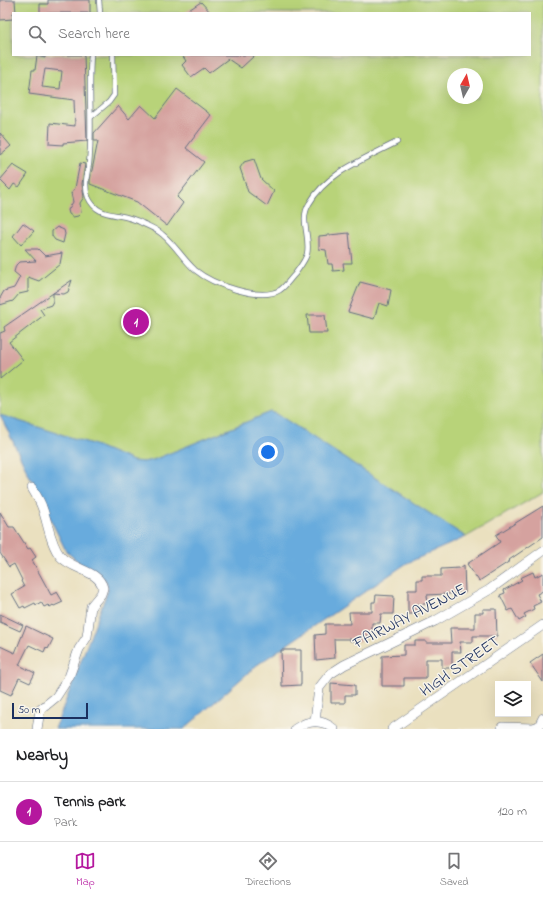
<!DOCTYPE html>
<html lang="en">
<head>
<meta charset="utf-8">
<style>
	:root { --surface:#fff; --page:#f2f2f2; --text:#202124; --muted:#757577; --line:#e0e0e0; --accent:#b5179e }
	body { margin:0; font-family:"Indie Flower",sans-serif; background:var(--page); color:var(--text) }
	.controls { position:absolute; right:12px; bottom:12px; display:grid; overflow:hidden; border-radius:0px; box-shadow:0 4px 16px #0002 }
	.controls button { width:36px; height:36px; display:grid; place-items:center; padding:0; border:0; border-bottom:1px solid var(--line); background:var(--surface); color:var(--text); font:20px sans-serif }
	.compass { position:absolute; left:447px; top:68px; width:36px; height:36px; border-radius:50%; background:var(--surface); box-shadow:0 4px 16px #0002; rotate:8deg }
	.scale { position:absolute; left:12px; bottom:10px; width:76px; box-sizing:border-box; padding-left:4px; border:2px solid #1b2f5e; border-top:0; font-size:11px; line-height:14px; white-space:nowrap; color:#1b2f5e; -webkit-text-stroke:3px #f7f3e8; paint-order:stroke }
	.you { position:absolute; left:268px; top:452px; width:14px; height:14px; margin:-10px; border:3px solid #fff; border-radius:50%; background:#1a73e8; box-shadow:0 0 0 6px #1a73e833 }
	.badge { display:grid; place-items:center; width:26px; height:26px; border-radius:50%; background:var(--accent); color:#fff; font-size:13px; font-weight:700 }
	.pin { position:absolute; translate:-50% -50%; border:2px solid #fff; box-shadow:0 1px 4px #0006 }
	.list { margin:0; padding:0; list-style:none }
	h2 { display:flex; justify-content:space-between; align-items:center; height:52px; margin:0; padding:0 16px; font-size:17px }
	h2 small { font-size:13px; font-weight:400; color:var(--muted) }
	.list li { display:grid; grid-template-columns:26px 1fr auto; gap:12px; align-items:center; box-sizing:border-box; height:60px; padding:0 16px; border-top:1px solid var(--line) }
	.list b { display:block; font-size:15px; white-space:nowrap }
	.list p { margin:0; font-size:13px; white-space:nowrap; color:var(--muted) }
	.list em { font-size:13px; font-style:normal; color:var(--muted) }
	.icon { flex:none; width:22px; height:22px; fill:none; stroke:currentColor; stroke-width:2; stroke-linecap:round; stroke-linejoin:round }
	.map { position:relative; flex:none; width:543px; height:729px; overflow:hidden }
	.search { position:absolute; background:var(--surface); box-shadow:0 4px 16px #0002; left:12px; right:12px; top:12px; height:44px; display:flex; align-items:center; gap:10px; box-sizing:border-box; padding:0 14px; border-radius:0px; color:var(--muted); font-size:15px }
	.sheet { height:112px; background:var(--surface) }
	nav { display:flex; justify-content:space-around; align-items:center; box-sizing:border-box; height:56px; border-top:1px solid var(--line); background:var(--surface); font-size:11px; color:var(--muted) }
	nav a { display:grid; justify-items:center; gap:2px }
	nav .on { color:var(--accent) }
	.map>svg:first-child { display:block }
</style>
</head>
<body>
<div class="map">
<svg width="543" height="729" viewBox="0 0 543 729">
	<rect width="100%" height="100%" fill="#f7f3e8"/>
	<filter id="ink" filterUnits="userSpaceOnUse"><feTurbulence type="fractalNoise" baseFrequency=".025" numOctaves="2"/><feDisplacementMap in="SourceGraphic" scale="8" xChannelSelector="R" yChannelSelector="G"/><feConvolveMatrix kernelMatrix="1 2 1 2 8 2 1 2 1" color-interpolation-filters="sRGB"/></filter>
	<filter id="wash" filterUnits="userSpaceOnUse"><feTurbulence type="fractalNoise" baseFrequency=".012" numOctaves="4" result="noise"/><feDisplacementMap in="SourceGraphic" scale="16" xChannelSelector="R" yChannelSelector="G"/><feGaussianBlur stdDeviation="0.9" result="paint"/><feColorMatrix in="noise" values="0 0 0 0 0 0 0 0 0 0 0 0 0 0 0 0 0 1.4 0 .05"/><feComposite in="paint" operator="in"/></filter>
	<g filter="url(#wash)">
		<rect width="100%" height="100%" fill="#eae0bf"/>
		<!-- green -->
		<path fill="#b8d379" stroke="#6a816c" fill-rule="evenodd" d="M0,0H543V492L466,537L277,414L271,412L153,460L143,462L133,461L92,444L0,415ZM13,13H530V55H13ZM453,74H477V98H453Z"/>
		<!-- water -->
		<path fill="#68abdd" stroke="#426d9e" d="M271,412L277,414L466,537L407,563L257,665L184,729H55L108,590L106,581L98,574L86,569L66,551L0,415L92,444L133,461L143,462L153,460Z"/>
		<g id="blocks">
			<!-- building -->
			<g fill="#d5a29f" fill-rule="evenodd">
				<path d="M0,0H15L16,13H13V19L0,20Z"/>
				<path d="M48,0H90V13H40V4H48Z"/>
				<path d="M201,2L211,13H184Z"/>
				<path d="M45,55H84L87,141L63,143V145L49,144L50,123L75,126L74,100L29,94L32,70H35L37,56L45,58ZM45,69L62,71L60,89L42,87Z"/>
				<path d="M182,55H255L241,68L228,59L209,73L204,68L191,77L182,65L186,61Z"/>
				<path d="M177,89L211,115L186,148L204,162L177,197L183,203L167,226L137,202L90,184V180L98,141H94V133L118,106L129,119L141,105L155,118Z"/>
				<path d="M0,133L11,146L0,155Z"/>
				<path d="M254,159L261,179L274,191L267,206L248,192L240,168L244,162Z"/>
				<path d="M80,163L85,164L82,184L84,197L80,203L81,213L78,216L73,217L69,214L68,210L73,202L71,193L75,188Z"/>
				<path d="M13,165L28,174L19,187L14,184L10,190L0,180Z"/>
				<path d="M23,223L34,231L21,245L13,236Z"/>
				<path d="M57,227L64,230L65,234L63,243L55,240L52,236V231Z"/>
				<path d="M349,233L352,263H343L344,270L333,271L332,264H328L326,250L319,249V236Z"/>
				<path d="M25,249H38L45,256L62,253L60,264L39,281L28,277V292L19,294L13,301L0,305V298L4,291L14,288L20,277L14,272L16,265L19,262L36,261Z"/>
				<path d="M72,280L68,292L64,294L53,293V301L51,305L40,309L44,315L9,342L23,360L0,379V333L5,331L4,327Z"/>
				<path d="M360,282L391,290L388,306L379,303L374,319L348,312Z"/>
				<path d="M307,315H325L327,333H309Z"/>
				<path d="M543,506V537L509,560L510,561L479,581L467,564L500,542L496,535Z"/>
				<path d="M0,512L9,527H14L28,549L30,548L36,557L32,560L51,595L57,592L63,602L54,606L53,605L50,607L48,605L44,607L41,602L36,605L35,603L25,608L24,606L20,608L12,594L24,587L21,581L22,580L14,564L9,567L0,553Z"/>
				<path d="M464,565L465,593L427,595L428,604H418V614H408V590H417V580H422V576H441V569L460,568Z"/>
				<path d="M533,572L535,577L543,573V591L537,594L541,602L533,606L534,609L524,614L526,617L519,621L512,609L508,611L500,595L505,593L504,590L522,580L520,578Z"/>
				<path d="M376,595L394,596L393,614H381L380,623H372V636H361V641H350V639H334L335,658L316,660L315,635L325,634V624H350L349,612H372V602H375Z"/>
				<path d="M483,609H496L497,636H473V642H460L461,652H452V668H442V659H426V678H404V686H382V656L404,655V645H415V641H426V643H451L450,628H475V613H483Z"/>
				<path d="M0,614L23,625L20,631L0,622Z"/>
				<path d="M26,626L53,639L48,649L46,647L44,652L29,645L19,665L35,673L30,683L19,678L11,695L0,690V646L15,653Z"/>
				<path d="M281,650H301V685L282,686Z"/>
				<path d="M543,654V682L530,663Z"/>
				<path d="M331,683L355,685V695H345V703H331Z"/>
			</g>
		</g>
	</g>
	<g filter="url(#ink)">
		<use href="#blocks" fill-opacity="0" stroke="#636d80" stroke-width="1"/>
		<g fill="none" stroke-linecap="round" stroke-linejoin="round">
			<!-- lane casing -->
			<g stroke="#636d80" stroke-width="6">
				<g id="lane">
					<path d="M99,0L100,13"/>
					<path d="M91,55C88,91 93,127 89,164C87,174 84,186 88,197C99,221 120,210 142,223C148,226 157,229 163,235C175,245 183,259 195,270C212,284 260,302 280,290C286,286 290,279 295,274C299,268 305,261 307,254C311,237 299,220 309,204C327,172 367,158 397,142"/>
					<path d="M91,117L109,102L114,95L113,55"/>
				</g>
			</g>
			<!-- street casing -->
			<g stroke="#636d80" stroke-width="10">
				<g id="street">
					<path d="M32,488C36,495 40,501 42,507C48,523 50,543 60,556C72,570 99,570 103,588L101,594L91,606L87,637L79,649L69,677L56,697L40,710L37,729"/>
					<path d="M315,721L319,688L330,674L344,665L435,621L489,590L543,551"/>
					<path d="M502,727L533,728L539,726L543,718"/>
					<path d="M295,729C308,720 321,718 334,729"/>
					<path d="M392,729L543,625"/>
				</g>
			</g>
			<!-- lane -->
			<use href="#lane" stroke="#fff" stroke-width="4.5"/>
			<!-- street -->
			<use href="#street" stroke="#fff" stroke-width="9"/>
		</g>
	</g>
	<g text-anchor="middle" stroke-width="3" stroke-linejoin="round" paint-order="stroke">
		<!-- street labels -->
		<g font-size="16" fill="#1b2f5e" stroke="#f7f3e8">
			<text transform="translate(409 615) rotate(-27)" y="6">FAIRWAY AVENUE</text>
			<text transform="translate(459 665) rotate(-35)" y="6">HIGH STREET</text>
		</g>
	</g>
</svg>
<div class="controls">
<button><svg class="icon" aria-label="layers" viewBox="0 0 24 24"><path d="M12 4l9 5-9 5-9-5zM3 14l9 5 9-5"/></svg></button>
</div>
<svg class="compass" viewBox="-18 -18 36 36"><path d="M0-13l5 13h-10z" fill="#e53935"/><path d="M0 13l5-13h-10z" fill="#757577"/></svg>
<div class="scale">50 m</div>
<div class="you"></div>
<div class="pin badge" style="left:136px;top:322px">1</div>
<div class="search"><svg class="icon" aria-label="search" viewBox="0 0 24 24"><circle cx="10" cy="10" r="6"/><path d="M15 15l6 6"/></svg>Search here</div>
</div>
<section class="sheet">
<h2>Nearby<small></small></h2>
<ul class="list">
<li><span class="badge">1</span><div><b>Tennis park</b><p>Park</p></div><em>120 m</em></li>
</ul>
</section>
<nav>
<a class="on"><svg class="icon" aria-label="map" viewBox="0 0 24 24"><path d="M3 6l6-2 6 2 6-2v14l-6 2-6-2-6 2zM9 4v14M15 6v14"/></svg>Map</a>
<a><svg class="icon" aria-label="directions" viewBox="0 0 24 24"><path d="M12 3l9 9-9 9-9-9zM9 14v-3h6M13 9l2 2-2 2"/></svg>Directions</a>
<a><svg class="icon" aria-label="saved" viewBox="0 0 24 24"><path d="M7 4h10v16l-5-4-5 4z"/></svg>Saved</a>
</nav>
</body>
</html>
